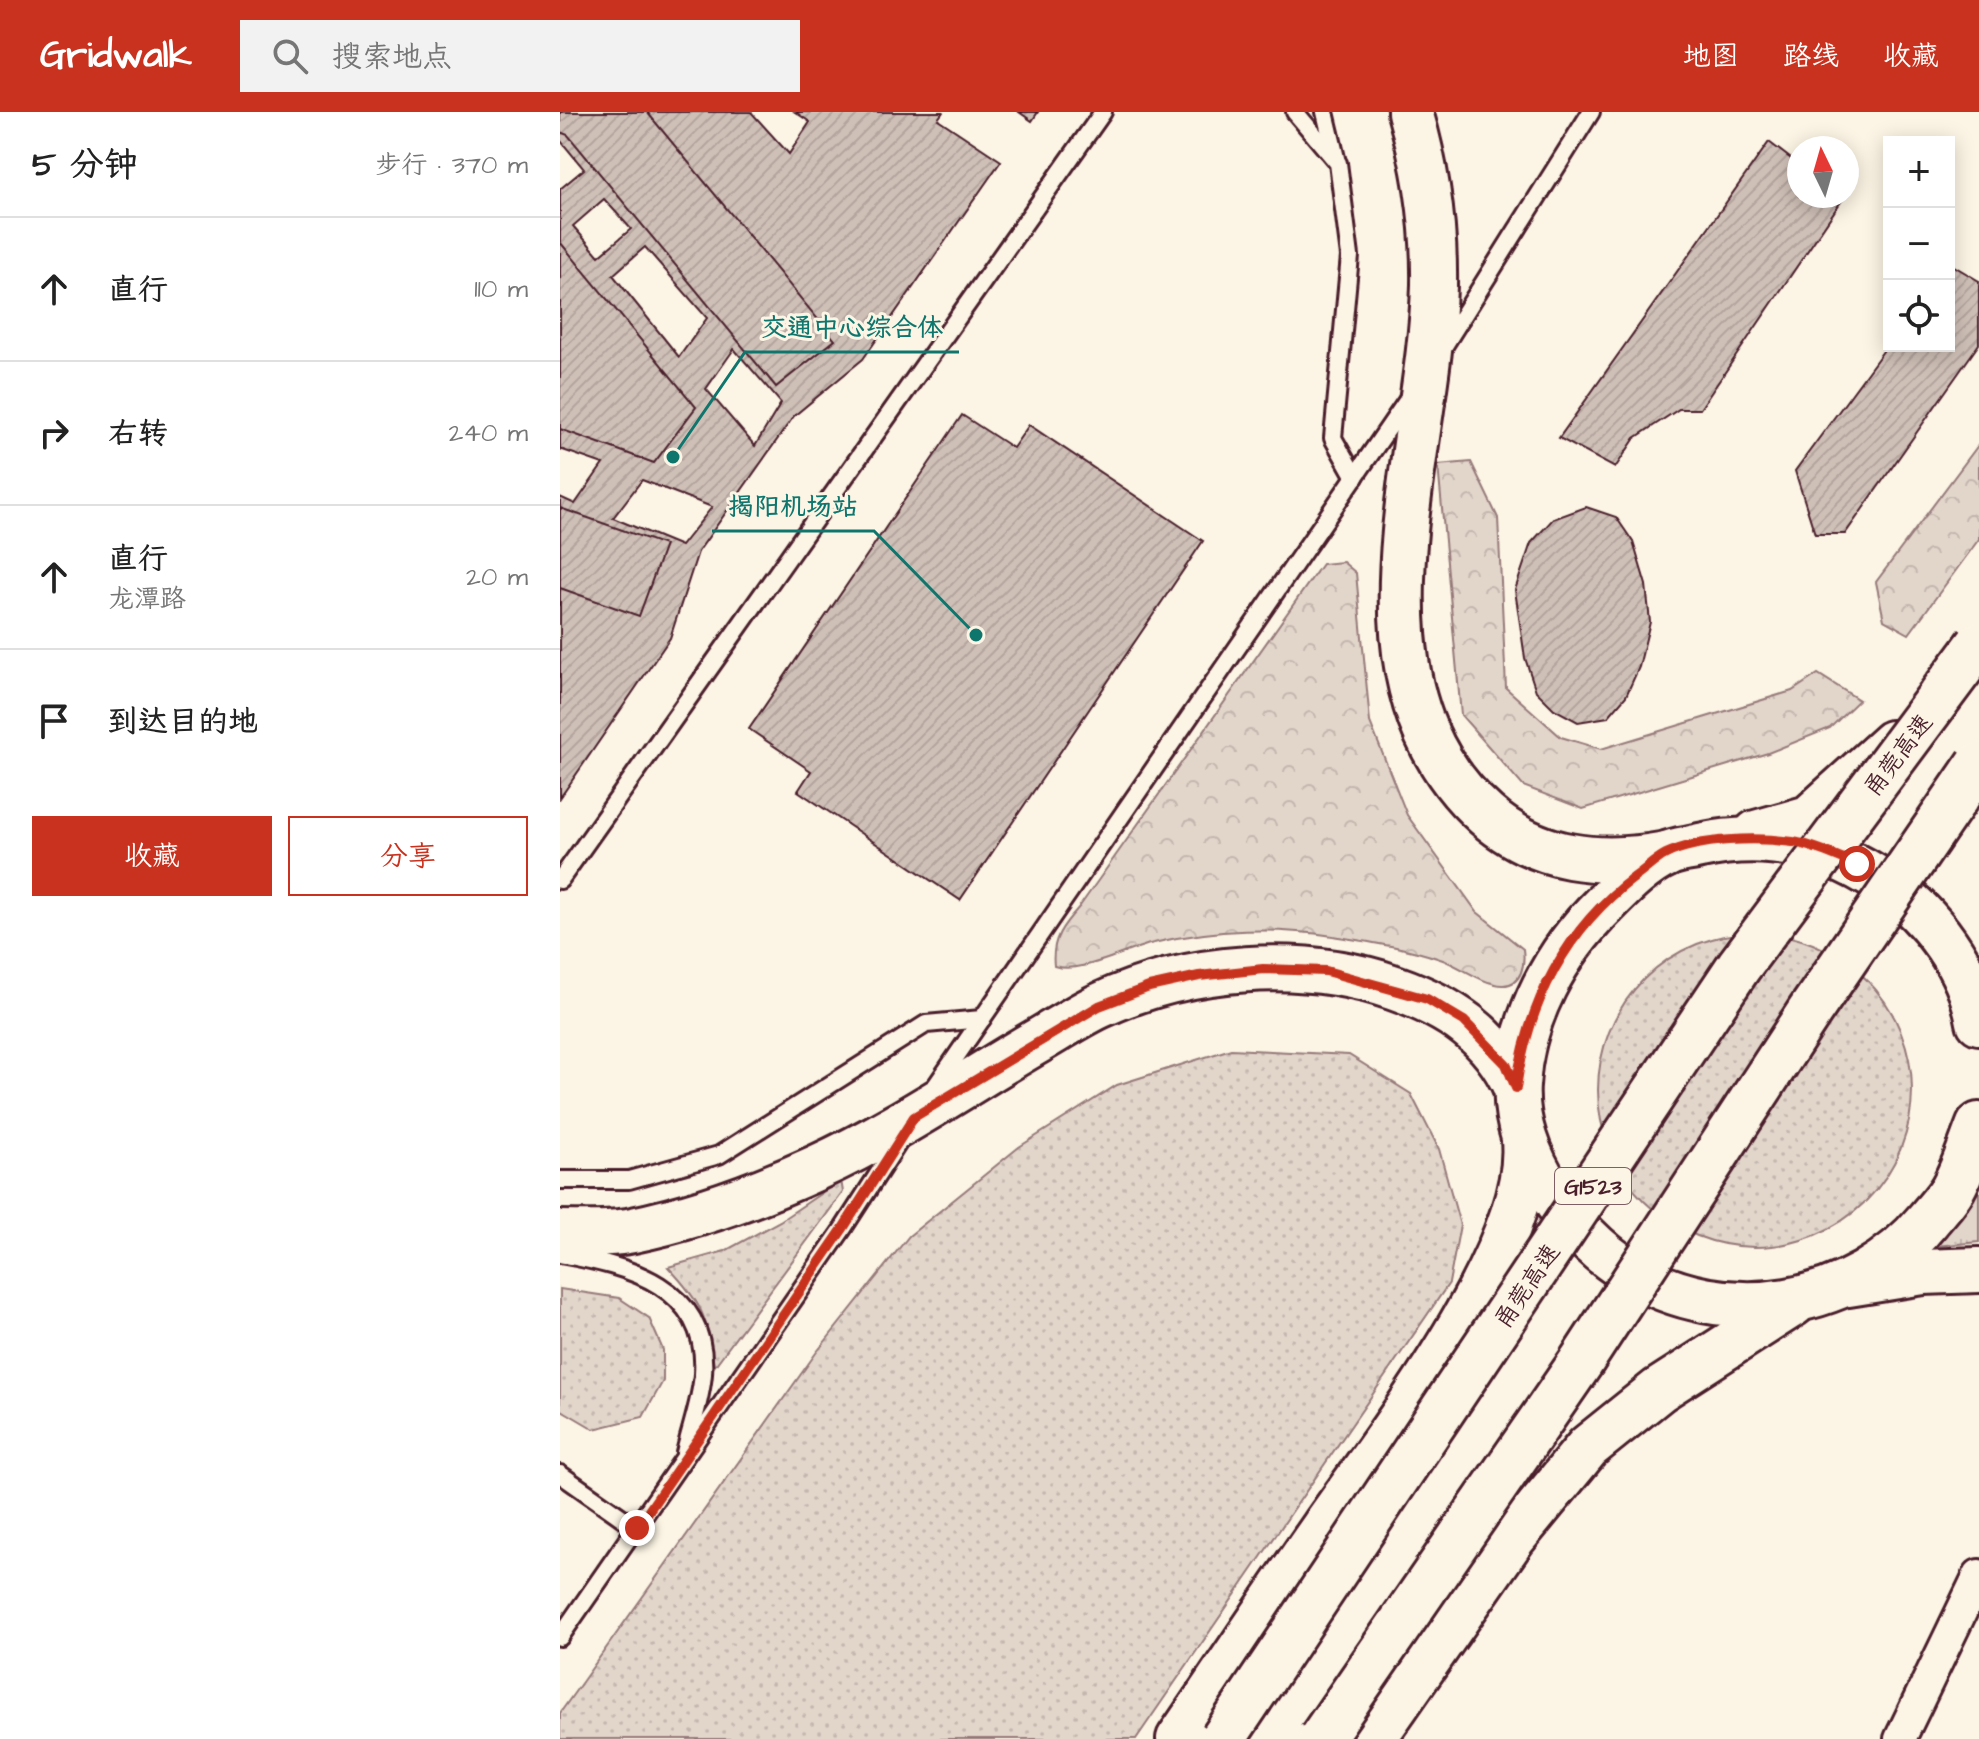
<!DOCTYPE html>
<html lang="zh">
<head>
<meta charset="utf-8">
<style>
	:root { --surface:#fff; --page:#f2f2f2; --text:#222; --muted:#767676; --line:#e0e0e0; --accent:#c8321e }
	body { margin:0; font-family:"Architects Daughter","LXGW WenKai TC",sans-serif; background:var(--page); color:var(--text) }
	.controls { position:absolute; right:24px; top:24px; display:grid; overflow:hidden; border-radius:0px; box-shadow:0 4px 20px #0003 }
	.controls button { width:72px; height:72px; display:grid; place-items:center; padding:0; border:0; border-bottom:2px solid var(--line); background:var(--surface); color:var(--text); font:40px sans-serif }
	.compass { position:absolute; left:1227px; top:24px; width:72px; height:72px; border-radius:50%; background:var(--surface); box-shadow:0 4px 20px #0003; rotate:355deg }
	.stop { position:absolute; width:24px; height:24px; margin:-18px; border:6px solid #c8321e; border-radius:50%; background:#fff }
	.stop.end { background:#c8321e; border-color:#fff; box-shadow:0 2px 8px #0008 }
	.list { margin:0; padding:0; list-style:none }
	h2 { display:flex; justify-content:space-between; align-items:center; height:104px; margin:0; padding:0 32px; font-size:34px }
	h2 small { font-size:26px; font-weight:400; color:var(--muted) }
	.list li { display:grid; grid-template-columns:52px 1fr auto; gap:24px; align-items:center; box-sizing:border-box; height:144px; padding:0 32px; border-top:2px solid var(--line) }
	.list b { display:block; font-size:30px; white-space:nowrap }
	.list p { margin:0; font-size:26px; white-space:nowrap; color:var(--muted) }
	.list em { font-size:26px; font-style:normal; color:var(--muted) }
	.actions { display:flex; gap:16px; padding:24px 32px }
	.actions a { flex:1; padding:18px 0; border:2px solid var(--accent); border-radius:0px; text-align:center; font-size:28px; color:var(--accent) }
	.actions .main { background:var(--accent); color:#fff }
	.icon { flex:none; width:44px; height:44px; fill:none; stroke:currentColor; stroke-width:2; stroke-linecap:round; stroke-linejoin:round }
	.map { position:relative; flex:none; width:1419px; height:1627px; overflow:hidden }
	header { display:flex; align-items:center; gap:48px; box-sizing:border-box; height:112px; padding:0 40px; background:var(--accent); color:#fff }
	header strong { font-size:38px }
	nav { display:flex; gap:44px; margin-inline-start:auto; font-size:28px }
	.search { width:560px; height:72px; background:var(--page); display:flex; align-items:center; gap:20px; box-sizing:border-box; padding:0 28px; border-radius:0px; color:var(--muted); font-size:30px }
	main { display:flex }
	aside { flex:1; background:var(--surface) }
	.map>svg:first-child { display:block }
</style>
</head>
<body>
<header>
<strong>Gridwalk</strong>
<div class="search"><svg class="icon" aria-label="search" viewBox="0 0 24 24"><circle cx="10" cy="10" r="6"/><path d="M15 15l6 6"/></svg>搜索地点</div>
<nav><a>地图</a><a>路线</a><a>收藏</a></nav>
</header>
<main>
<aside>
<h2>5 分钟<small>步行 · 370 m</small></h2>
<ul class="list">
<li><svg class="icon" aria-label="ahead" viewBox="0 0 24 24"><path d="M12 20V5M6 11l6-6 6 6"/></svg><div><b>直行</b></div><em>110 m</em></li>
<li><svg class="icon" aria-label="right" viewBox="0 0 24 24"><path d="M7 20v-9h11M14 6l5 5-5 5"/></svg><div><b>右转</b></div><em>240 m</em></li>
<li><svg class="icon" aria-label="ahead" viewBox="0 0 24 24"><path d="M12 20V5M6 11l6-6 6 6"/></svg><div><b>直行</b><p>龙潭路</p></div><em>20 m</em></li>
<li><svg class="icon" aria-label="arrive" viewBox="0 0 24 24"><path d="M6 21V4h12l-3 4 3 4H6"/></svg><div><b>到达目的地</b></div></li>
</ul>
<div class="actions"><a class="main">收藏</a><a>分享</a></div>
</aside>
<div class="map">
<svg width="1419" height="1627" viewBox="0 0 1419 1627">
	<defs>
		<pattern id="grass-dots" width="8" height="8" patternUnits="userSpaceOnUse" patternTransform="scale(2)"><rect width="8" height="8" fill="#e2d5ca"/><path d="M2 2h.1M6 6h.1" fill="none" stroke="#c3b6ae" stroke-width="1.8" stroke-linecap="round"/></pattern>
		<pattern id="forest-crowns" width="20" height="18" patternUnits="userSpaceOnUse" patternTransform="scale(2)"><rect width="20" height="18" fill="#e2d5ca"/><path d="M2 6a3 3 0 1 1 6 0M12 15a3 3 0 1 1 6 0" fill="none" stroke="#c3b6ae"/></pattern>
		<pattern id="park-tufts" width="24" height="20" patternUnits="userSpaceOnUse" patternTransform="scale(2)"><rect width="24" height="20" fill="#e2d5ca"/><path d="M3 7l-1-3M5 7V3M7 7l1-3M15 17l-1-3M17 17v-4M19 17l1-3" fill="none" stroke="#c3b6ae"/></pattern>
		<pattern id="building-hatch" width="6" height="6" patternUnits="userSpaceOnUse" patternTransform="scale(2)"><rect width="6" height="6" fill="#cfc0b7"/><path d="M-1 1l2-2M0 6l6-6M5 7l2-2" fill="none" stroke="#b3a59e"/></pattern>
	</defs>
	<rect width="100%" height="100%" fill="#fcf5e5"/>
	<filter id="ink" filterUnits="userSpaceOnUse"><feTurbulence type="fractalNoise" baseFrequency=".0125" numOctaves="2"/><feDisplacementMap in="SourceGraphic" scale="16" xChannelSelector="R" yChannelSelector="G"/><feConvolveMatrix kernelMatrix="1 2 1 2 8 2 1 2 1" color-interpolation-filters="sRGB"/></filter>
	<g filter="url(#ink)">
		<!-- grass -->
		<g fill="url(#grass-dots)" stroke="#967a7a" stroke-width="2">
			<circle cx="1195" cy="978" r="157"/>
			<path d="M671,937L789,943L851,982L879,1037L900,1113L889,1171L576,1627H0V1601L256,1241L349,1124L459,1035L557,973Z"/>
			<path d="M281,1068L283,1080L154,1255C147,1205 143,1192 108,1155L165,1139L220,1109Z"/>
			<path d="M0,1177L59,1186L89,1206L103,1238V1269L83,1305L34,1317L0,1297Z"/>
		</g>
		<!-- forest -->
		<g fill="url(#forest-crowns)" stroke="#967a7a" stroke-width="2">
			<path d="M1419,332V427L1349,522L1324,508L1316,470Z"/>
			<path d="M911,350L938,406L946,576L1001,625L1041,637L1232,579L1258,562L1299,588L1270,616L1208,641L1023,697L963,674L901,603L878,353Z"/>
			<path d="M783,450L796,461L810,610L847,703L917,800L963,837C965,852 962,874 942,873C922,872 899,853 880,847C845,835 809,830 773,824C716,815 654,817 598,830C567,836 522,863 494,854C491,827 503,813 520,794L762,452Z"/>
		</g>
		<!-- park -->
		<path fill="url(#park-tufts)" stroke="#967a7a" stroke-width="2" d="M1419,1058V1130L1375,1134L1410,1085Z"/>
		<!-- building -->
		<g fill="url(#building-hatch)" stroke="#4a1f2b" stroke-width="2" fill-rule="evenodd">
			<path d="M0,0H191L229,42L250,10L235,0H383L378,7L441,49L303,247L234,304L138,440L110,526L0,686V385L15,392L43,352L0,337V77L24,57L0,28ZM44,87L71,117L39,144L13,114ZM85,135L147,206L119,245L53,163ZM174,237L221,291L195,334L146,277ZM82,368L152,395L121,434L53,406Z"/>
			<path d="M0,0H87L275,228L216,275L8,23L0,20Z"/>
			<path d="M459,0H478L472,9Z"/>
			<path d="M1209,30L1239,53V84H1278L1282,88L1140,297H1119L1075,326L1055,356L999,326Z"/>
			<path d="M0,130L136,295L94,351L0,317Z"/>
			<path d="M1389,151L1419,169V232L1285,422H1255L1235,359L1329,231V234H1389Z"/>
			<path d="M402,303L453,336L469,313L643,429L400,788L238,679L251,659L189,617Z"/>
			<path d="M1026,395L1056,405L1073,430L1086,473L1090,510L1079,555L1066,584L1048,605L1018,610L994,597L976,579L965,546L955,478L971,431L993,407Z"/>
			<path d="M0,396L105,433L79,504L0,476Z"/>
		</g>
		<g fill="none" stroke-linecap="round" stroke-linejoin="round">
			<!-- lane casing -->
			<g stroke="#4a1f2b" stroke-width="22">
				<g id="lane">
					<path d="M735,0L778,51L790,144L773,326L795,365"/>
					<path d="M765,0L776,46"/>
					<path d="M882,237L1031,0"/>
					<path d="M0,768L543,0"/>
					<path d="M375,975L849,286"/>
					<path d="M0,1068H69L159,1043L366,912L422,907"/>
					<path d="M0,1142C68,1154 149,1174 143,1262C141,1288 131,1315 125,1341"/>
					<path d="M0,1362L77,1416"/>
					<path d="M0,1525L282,1118L342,1025"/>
				</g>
			</g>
			<!-- street casing -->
			<g stroke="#4a1f2b" stroke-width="36">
				<path id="street" d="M1340,1627L1419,1463"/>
			</g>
			<!-- secondary casing -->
			<g stroke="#4a1f2b" stroke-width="50">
				<g id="secondary">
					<path d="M850,0C866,55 875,115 874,173C870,340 777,571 926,703C978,749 1041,754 1107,742"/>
					<path d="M0,1121C23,1121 50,1123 73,1118C136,1105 197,1083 256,1056C331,1022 400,975 471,933C494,920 516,905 539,894C628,852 743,844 835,876C889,895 933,923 956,976"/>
					<path d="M1288,1172L1363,1160L1419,1158"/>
				</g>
			</g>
			<!-- primary casing -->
			<g stroke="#4a1f2b" stroke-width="50">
				<g id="primary">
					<path d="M1196,721L1249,706L1332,631"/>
					<path d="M1419,910C1410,856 1371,803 1327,773C1271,734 1207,719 1140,734C1130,737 1117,737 1107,742C1084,752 1061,776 1044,793C996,840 961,905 957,973C952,1042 1011,1124 1067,1158C1166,1219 1296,1196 1368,1108C1376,1098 1387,1087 1393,1076C1404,1056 1411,1033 1419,1013"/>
					<path d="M619,1627C667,1557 714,1486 763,1416C825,1327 974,1138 964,1028"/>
					<path d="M813,1627L954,1425L1028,1335L1099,1278L1233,1192"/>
				</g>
			</g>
			<!-- lane -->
			<use href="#lane" stroke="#fcf5e5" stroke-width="16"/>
			<!-- street -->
			<use href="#street" stroke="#fcf5e5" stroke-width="30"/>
			<!-- secondary -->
			<use href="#secondary" stroke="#fcf5e5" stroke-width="44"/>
			<!-- primary -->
			<use href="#primary" stroke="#fcf5e5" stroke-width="44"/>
			<!-- highway-bridge casing -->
			<g stroke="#4a1f2b" stroke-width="50" stroke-linecap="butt">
				<g id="highway-bridge">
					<path d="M663,1627L1179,854L1419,532"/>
					<path d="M761,1627L1021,1250L1250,899L1419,652"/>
				</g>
			</g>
			<!-- highway-bridge -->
			<use href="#highway-bridge" stroke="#fcf5e5" stroke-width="44"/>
		</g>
	</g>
	<g fill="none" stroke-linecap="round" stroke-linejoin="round" filter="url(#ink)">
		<!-- route -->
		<path stroke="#c8321e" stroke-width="10" d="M77,1416L282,1118L354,1005L539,894L589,875L639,864L703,857L766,859L867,887L904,909L946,952L956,976C968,891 1006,816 1076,764C1086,757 1096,747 1106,742C1139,726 1198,725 1233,730C1254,733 1277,745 1297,752"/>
	</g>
	<g text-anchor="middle" stroke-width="6" stroke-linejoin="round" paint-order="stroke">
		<!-- shield labels -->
		<rect fill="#fcf5e5" stroke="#7f5f63" stroke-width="2" x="995" y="1056" width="76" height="36" rx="6"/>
		<g font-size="22" font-weight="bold" fill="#4a1f2b">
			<text x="1033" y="1082">G1523</text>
		</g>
		<!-- street labels -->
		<g font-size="24" fill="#4a1f2b" stroke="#fcf5e5">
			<text transform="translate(1338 643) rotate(-53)" y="8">甬莞高速</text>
			<text transform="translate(967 1174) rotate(-56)" y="8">甬莞高速</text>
		</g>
	</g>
	<!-- callouts -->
	<path fill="none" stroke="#0f766e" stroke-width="3" d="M113 345L185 240H399M416 523L314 419H152"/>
	<g fill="#0f766e" stroke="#fcf5e5" stroke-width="3">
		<circle cx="113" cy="345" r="8"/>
		<circle cx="416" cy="523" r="8"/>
	</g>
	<g font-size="26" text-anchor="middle" font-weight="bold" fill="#0f766e" stroke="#fcf5e5" stroke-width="6" stroke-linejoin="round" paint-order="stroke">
		<text x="292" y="224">交通中心综合体</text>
		<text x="233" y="403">揭阳机场站</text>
	</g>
</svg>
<div class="controls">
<button>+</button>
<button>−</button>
<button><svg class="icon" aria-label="locate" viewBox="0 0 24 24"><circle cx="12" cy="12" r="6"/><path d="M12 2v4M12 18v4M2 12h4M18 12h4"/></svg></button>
</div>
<svg class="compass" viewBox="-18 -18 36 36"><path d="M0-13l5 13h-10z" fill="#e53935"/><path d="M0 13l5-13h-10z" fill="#767676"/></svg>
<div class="stop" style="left:1297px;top:752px"></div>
<div class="stop end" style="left:77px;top:1416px"></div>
</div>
</main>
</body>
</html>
